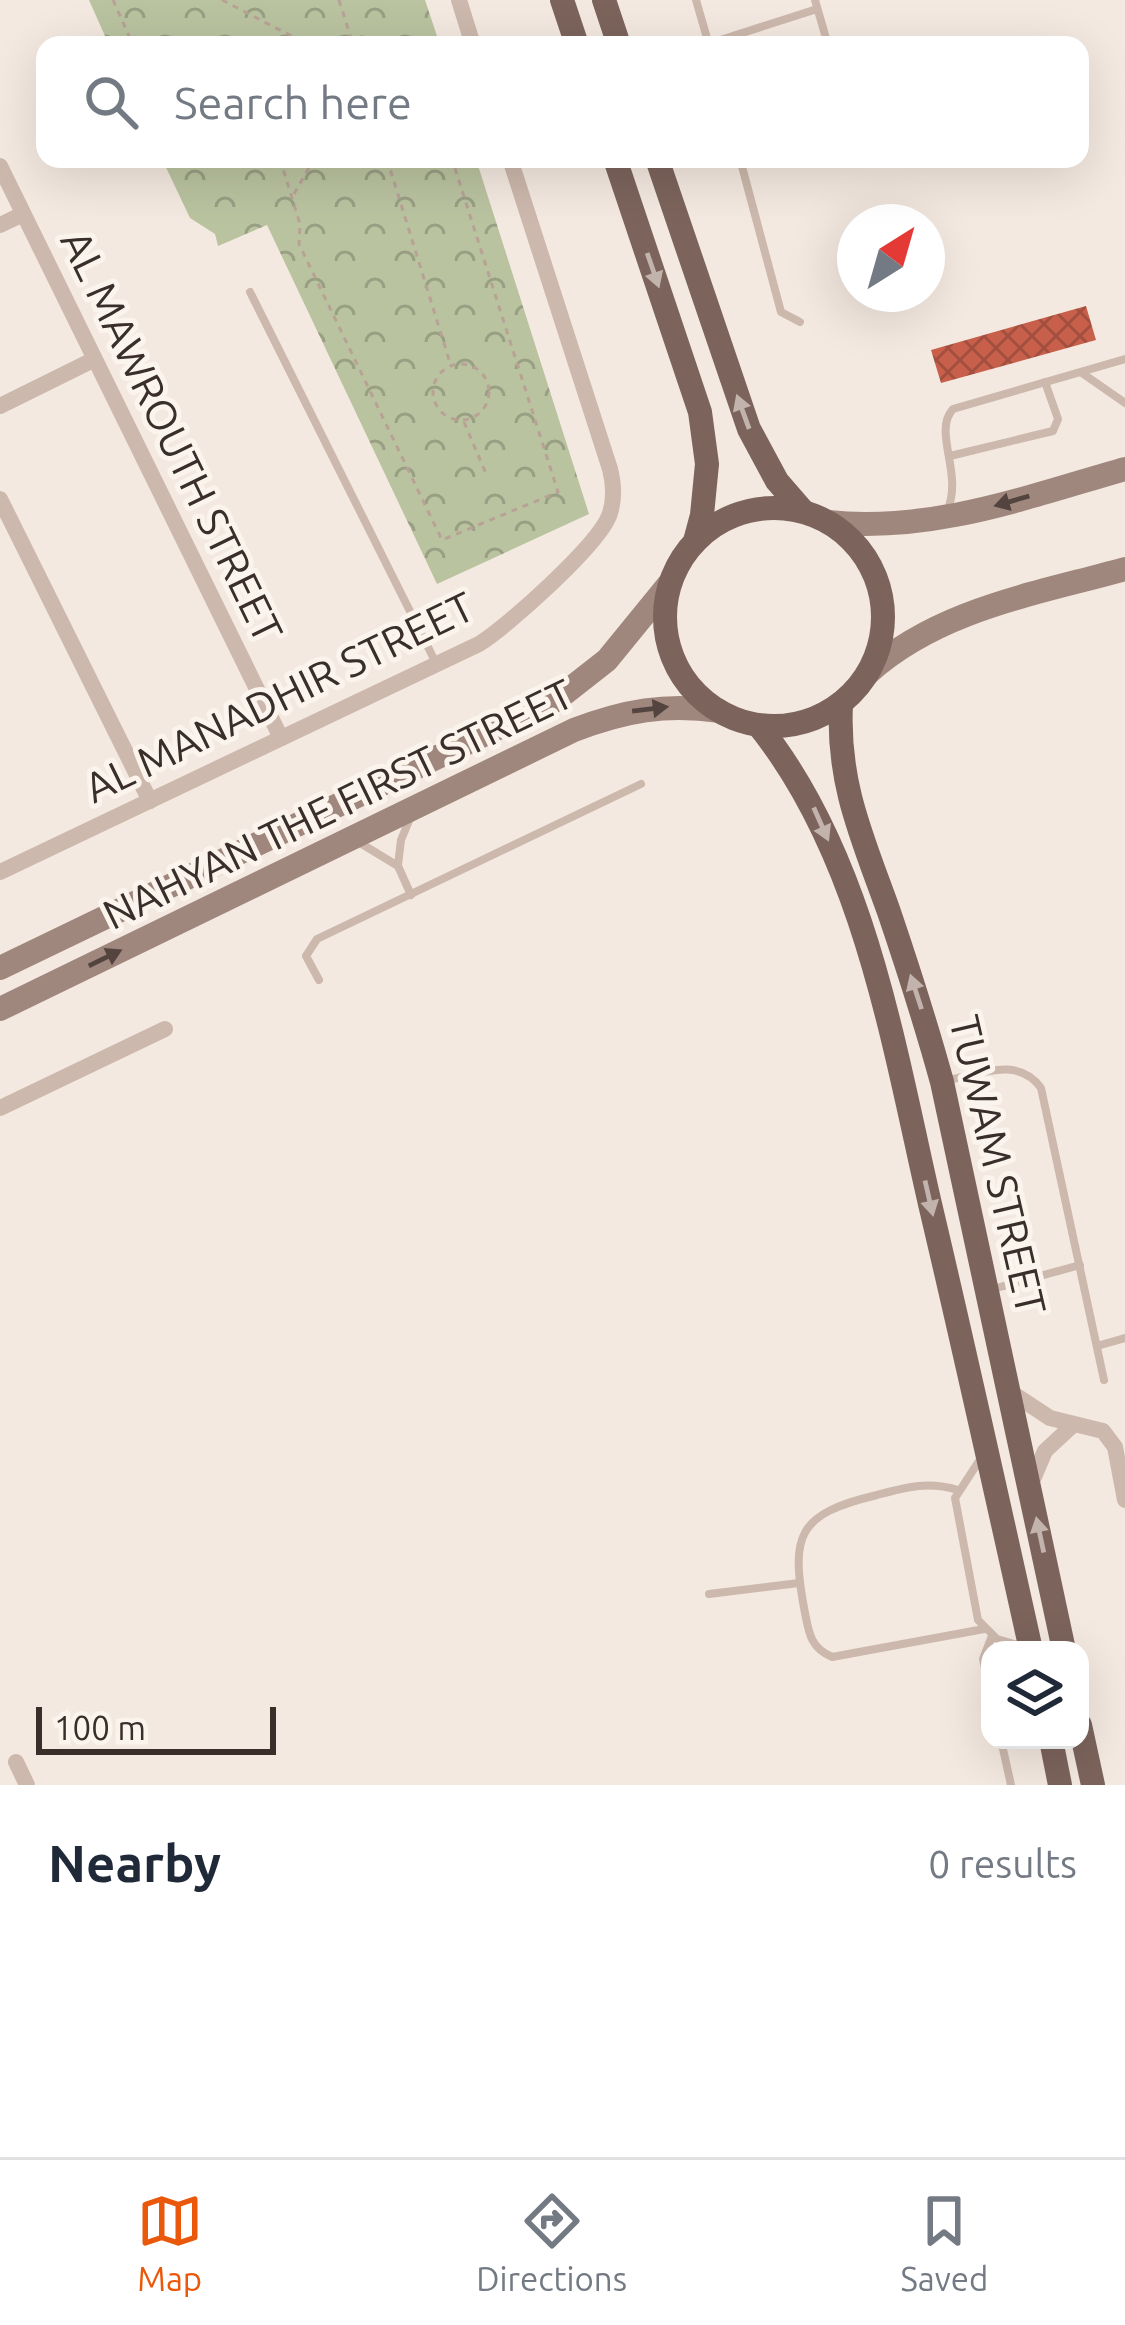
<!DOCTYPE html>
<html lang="en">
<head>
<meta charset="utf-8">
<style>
	:root { --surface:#fff; --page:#f6f6f7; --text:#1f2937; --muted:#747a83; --line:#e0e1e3; --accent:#ea580c }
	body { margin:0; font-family:Ubuntu,sans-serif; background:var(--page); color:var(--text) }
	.controls { position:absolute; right:36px; bottom:36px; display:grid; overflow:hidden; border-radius:24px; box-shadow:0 12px 48px #0002 }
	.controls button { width:108px; height:108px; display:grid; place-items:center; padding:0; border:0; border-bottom:3px solid var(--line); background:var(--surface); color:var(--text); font:60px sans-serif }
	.compass { position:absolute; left:837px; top:204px; width:108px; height:108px; border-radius:50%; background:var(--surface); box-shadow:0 12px 48px #0002; rotate:37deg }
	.scale { position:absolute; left:36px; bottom:30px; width:240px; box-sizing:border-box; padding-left:12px; border:6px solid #3a2e2b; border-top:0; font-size:33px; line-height:42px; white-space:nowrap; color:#3a2e2b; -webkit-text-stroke:9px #fbf4ed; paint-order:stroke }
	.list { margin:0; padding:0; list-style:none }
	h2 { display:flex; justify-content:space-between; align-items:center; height:156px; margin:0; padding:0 48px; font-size:51px }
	h2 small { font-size:39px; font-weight:400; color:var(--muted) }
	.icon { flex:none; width:66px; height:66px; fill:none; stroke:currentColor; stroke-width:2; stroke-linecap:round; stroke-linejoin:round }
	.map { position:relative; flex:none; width:1125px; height:1785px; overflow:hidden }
	.search { position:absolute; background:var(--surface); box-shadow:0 12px 48px #0002; left:36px; right:36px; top:36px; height:132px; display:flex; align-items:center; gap:30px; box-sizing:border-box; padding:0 42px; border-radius:24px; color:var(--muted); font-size:45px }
	.sheet { height:372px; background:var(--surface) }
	nav { display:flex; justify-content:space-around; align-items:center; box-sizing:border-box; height:168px; border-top:3px solid var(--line); background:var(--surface); font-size:33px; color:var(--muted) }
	nav a { display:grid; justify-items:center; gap:6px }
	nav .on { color:var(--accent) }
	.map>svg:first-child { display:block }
</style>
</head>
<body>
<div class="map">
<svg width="1125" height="1785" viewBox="0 0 1125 1785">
	<defs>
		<pattern id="forest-crowns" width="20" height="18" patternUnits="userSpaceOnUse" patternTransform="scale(3)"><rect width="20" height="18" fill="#bac3a0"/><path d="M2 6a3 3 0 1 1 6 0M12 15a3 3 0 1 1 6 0" fill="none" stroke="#989f83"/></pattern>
		<pattern id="building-cross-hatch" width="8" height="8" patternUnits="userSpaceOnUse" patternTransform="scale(3)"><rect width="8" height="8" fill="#c75f4b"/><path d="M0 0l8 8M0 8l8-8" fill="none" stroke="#a34f3f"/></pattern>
	</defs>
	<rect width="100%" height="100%" fill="#f4e9e0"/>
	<!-- forest -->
	<g fill="url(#forest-crowns)">
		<path d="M89,0H425L440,45H109Z"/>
		<path d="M162,159H476L589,514L437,584L267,225L218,246L215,234L190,218Z"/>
	</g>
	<!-- building -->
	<path fill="url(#building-cross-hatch)" d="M1086,306L1096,340L941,383L931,350Z"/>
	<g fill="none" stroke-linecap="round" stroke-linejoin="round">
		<!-- path -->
		<g stroke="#b8a296" stroke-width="3" stroke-dasharray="6 6" stroke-linecap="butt">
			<path d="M113,0L133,45"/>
			<path d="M222,0L309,45"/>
			<path d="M339,0L351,38"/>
			<path d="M338,45L360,36L384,45"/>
			<path d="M280,159L300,224L299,244L442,540L558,492L452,159"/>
			<path d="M387,159L451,366"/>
			<path d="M294,194L314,159"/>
			<circle cx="461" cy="392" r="28"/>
			<path d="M464,422L487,476"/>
		</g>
		<!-- service -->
		<g stroke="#ccb8ac" stroke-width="8">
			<path d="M696,0L709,45"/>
			<path d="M815,0L828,45"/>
			<path d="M708,44L817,9"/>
			<path d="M740,159L781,312L800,322"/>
			<path d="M250,292L435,661"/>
			<path d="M1082,373L1125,403"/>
			<path d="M950,456L1053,431L1058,419L1045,382"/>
			<path d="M947,511C964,474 932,432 953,409L1125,359"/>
			<path d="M360,843L398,866L411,895"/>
			<path d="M398,865L401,840L411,816"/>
			<path d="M319,980L306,956L317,939L641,784"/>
			<path d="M949,1080C980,1074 1019,1056 1041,1088L1104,1380"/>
			<path d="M989,1290L1080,1265"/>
			<path d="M1097,1346L1125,1338"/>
			<path d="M981,1458L955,1498L978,1620L997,1639L1027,1648"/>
			<path d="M958,1490C928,1481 907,1487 877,1495C797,1514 790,1535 805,1613C809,1634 811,1648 832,1657L984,1629"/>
			<path d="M709,1594L799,1583"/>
			<path d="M990,1692L983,1659L992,1636"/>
			<path d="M1001,1740L1011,1785"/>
		</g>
		<!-- minor -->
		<g stroke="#ccb8ac" stroke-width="16">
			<path d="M459,0L473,45"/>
			<path d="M0,166L281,738"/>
			<path d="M0,225L23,214"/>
			<path d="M0,406L93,360"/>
			<path d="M0,499L150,801"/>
			<path d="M0,872L479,644C508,626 597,546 609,516C615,500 614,485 610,469L510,159"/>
			<path d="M0,1108L165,1029"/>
			<path d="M1009,1391L1050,1418L1103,1431L1115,1447L1125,1500"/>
			<path d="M1030,1486L1045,1451L1073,1425"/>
			<path d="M16,1762L27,1785"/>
		</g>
		<!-- secondary -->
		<g stroke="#a0877d" stroke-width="24">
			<path d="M828,522C931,533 1027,497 1125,469"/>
			<path d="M868,673C939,609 1036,594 1125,569"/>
			<path d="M0,968L556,700L607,660L669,584"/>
			<path d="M0,1009L574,730C624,711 666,703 719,711"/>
		</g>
		<!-- primary -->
		<g stroke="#7c645c" stroke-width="24">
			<path d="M562,0L577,45"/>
			<path d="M604,0L619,45"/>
			<path d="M615,159L700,412L707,464L702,515L695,541"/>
			<path d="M657,159L749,429L777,481L803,511"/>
			<circle cx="774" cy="617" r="109"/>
			<path d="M841,705C837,784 863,839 889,912C908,968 926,1024 942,1082L1064,1650"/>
			<path d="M759,726C864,857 893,1043 930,1204C965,1352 998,1501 1031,1650"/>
			<path d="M1080,1725L1093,1785"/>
			<path d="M1051,1740L1060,1785"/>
		</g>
	</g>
	<!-- one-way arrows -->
	<defs><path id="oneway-solid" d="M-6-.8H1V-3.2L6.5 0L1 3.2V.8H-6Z" transform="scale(3)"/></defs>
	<g fill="#c2b3ac">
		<use href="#oneway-solid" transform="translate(653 270) rotate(71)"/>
		<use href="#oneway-solid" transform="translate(743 412) rotate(-110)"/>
		<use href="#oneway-solid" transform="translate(821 824) rotate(66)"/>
		<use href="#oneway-solid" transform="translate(916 992) rotate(-108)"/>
		<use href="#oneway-solid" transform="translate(929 1198) rotate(77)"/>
		<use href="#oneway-solid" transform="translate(1040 1535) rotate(-102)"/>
	</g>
	<g fill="#544440">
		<use href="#oneway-solid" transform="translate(1012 501) rotate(164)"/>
		<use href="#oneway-solid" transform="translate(650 709) rotate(-7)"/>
		<use href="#oneway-solid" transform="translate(105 958) rotate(-26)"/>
	</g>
	<g text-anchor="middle" stroke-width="10" stroke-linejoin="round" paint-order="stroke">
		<!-- street labels -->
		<g font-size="42" fill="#3a2e2b" stroke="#fbf4ed">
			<text transform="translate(172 436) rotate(64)" y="15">AL MAWROUTH STREET</text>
			<text transform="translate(279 697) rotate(-26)" y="15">AL MANADHIR STREET</text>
			<text transform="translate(338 804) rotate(-26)" y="15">NAHYAN THE FIRST STREET</text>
			<text transform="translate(998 1165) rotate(77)" y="15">TUWAM STREET</text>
		</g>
	</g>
</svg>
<div class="controls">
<button><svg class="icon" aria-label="layers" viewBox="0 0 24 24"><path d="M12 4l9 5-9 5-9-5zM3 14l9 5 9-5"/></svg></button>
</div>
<svg class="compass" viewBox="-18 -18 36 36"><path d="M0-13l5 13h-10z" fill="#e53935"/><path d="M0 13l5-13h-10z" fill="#747a83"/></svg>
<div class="scale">100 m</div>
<div class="search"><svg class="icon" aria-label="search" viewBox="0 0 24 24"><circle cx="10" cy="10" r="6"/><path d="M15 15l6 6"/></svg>Search here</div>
</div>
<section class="sheet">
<h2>Nearby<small>0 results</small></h2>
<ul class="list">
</ul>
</section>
<nav>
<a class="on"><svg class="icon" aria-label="map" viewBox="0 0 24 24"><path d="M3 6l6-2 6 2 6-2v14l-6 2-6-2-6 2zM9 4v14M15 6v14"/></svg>Map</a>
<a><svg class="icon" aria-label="directions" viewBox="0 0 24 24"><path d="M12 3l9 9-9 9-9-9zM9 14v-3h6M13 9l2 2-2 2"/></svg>Directions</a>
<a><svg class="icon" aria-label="saved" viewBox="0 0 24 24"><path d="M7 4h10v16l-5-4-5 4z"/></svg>Saved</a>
</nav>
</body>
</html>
